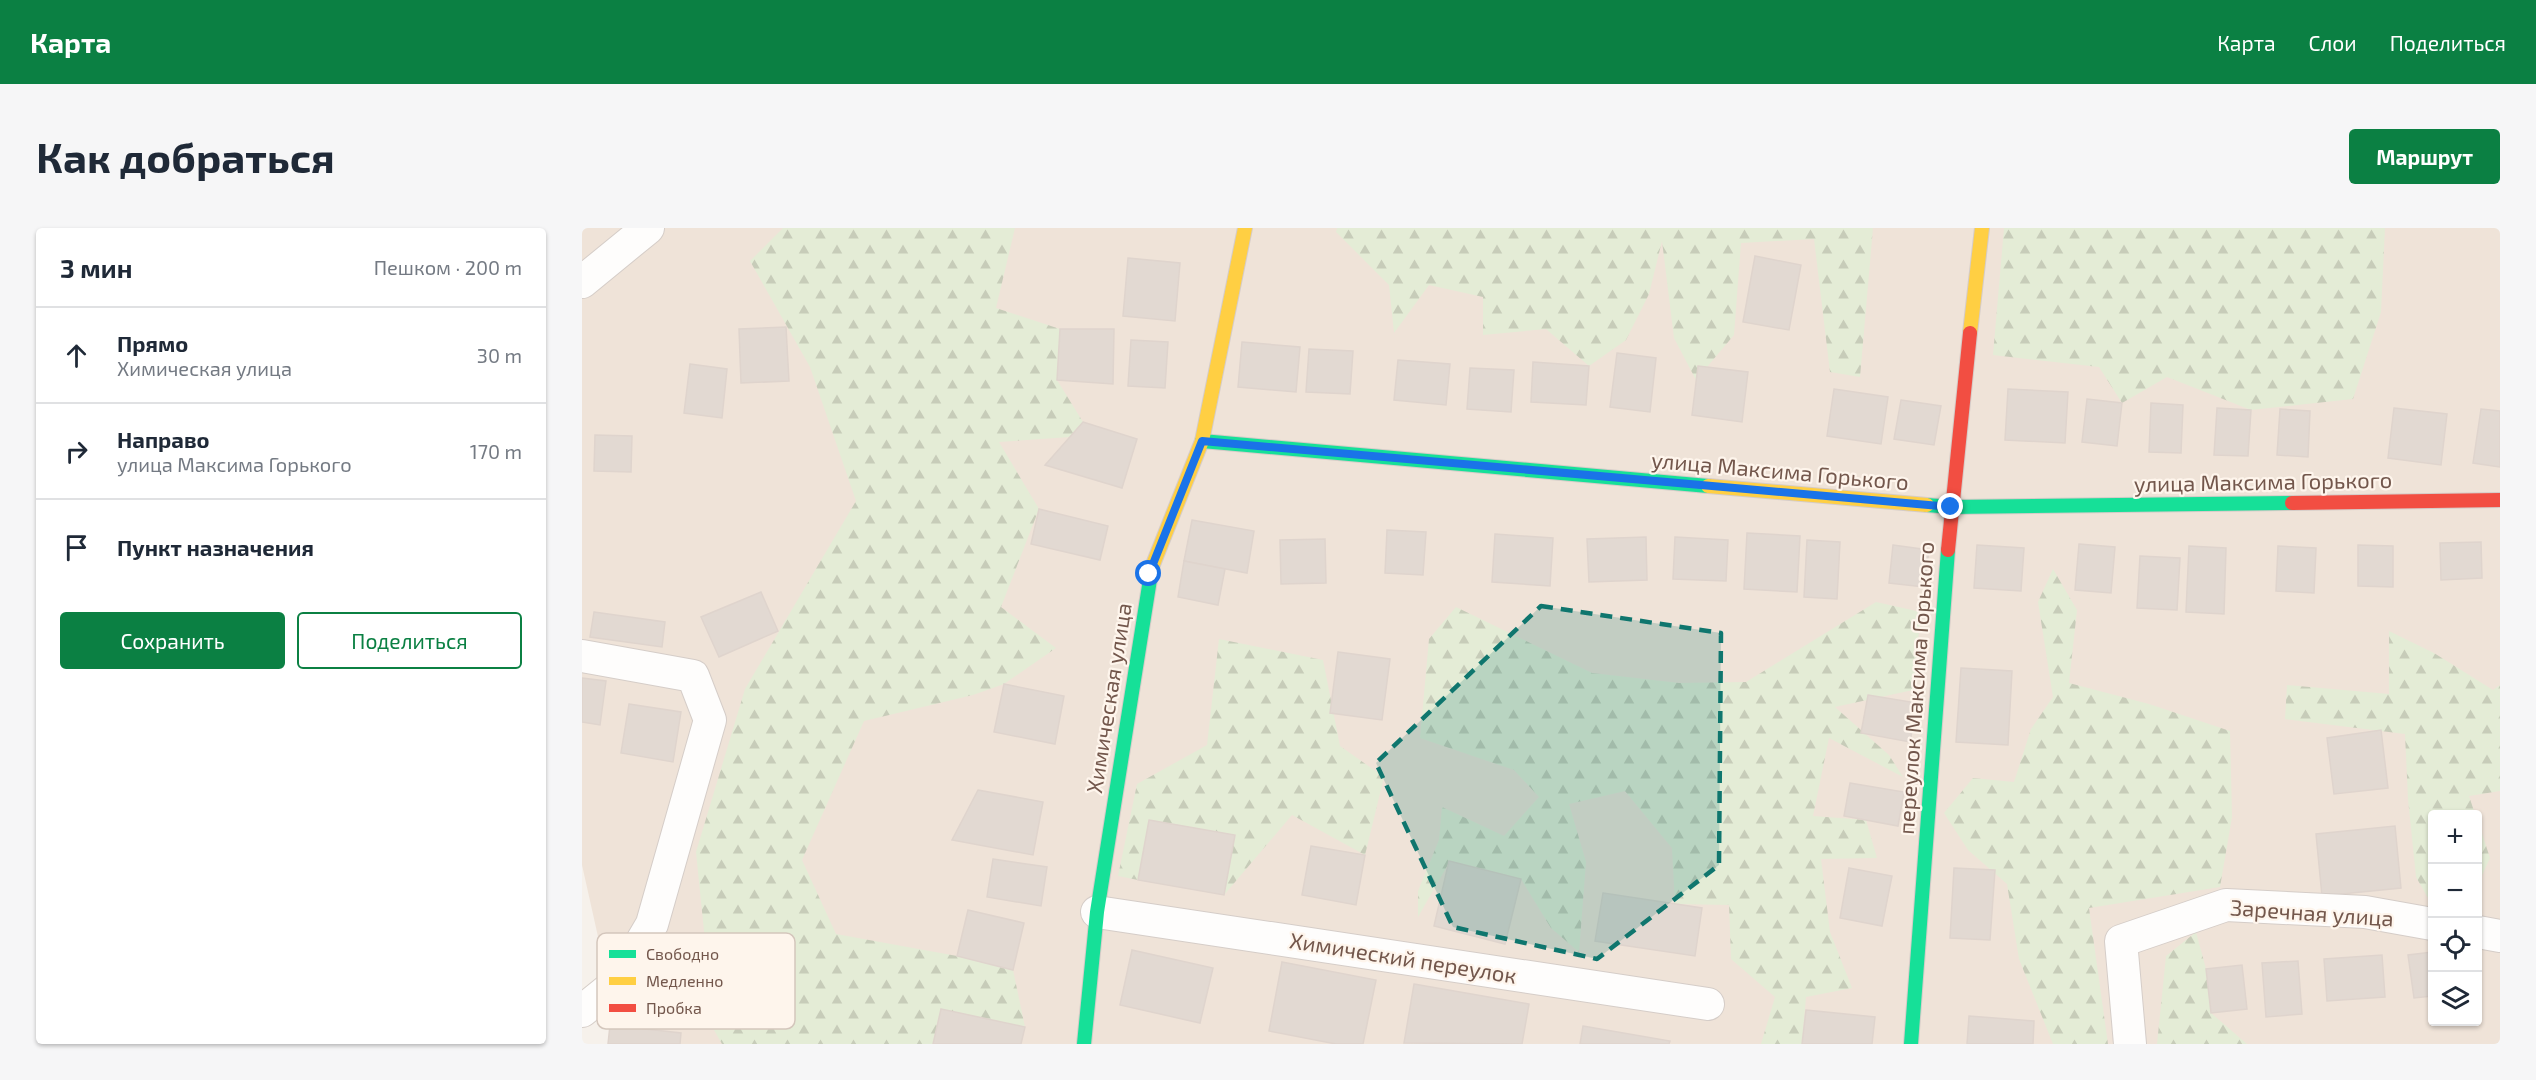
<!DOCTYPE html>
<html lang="ru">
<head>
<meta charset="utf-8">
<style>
	:root { --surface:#fff; --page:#f6f6f7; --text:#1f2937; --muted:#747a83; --line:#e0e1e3; --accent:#0b8043 }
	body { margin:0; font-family:"Exo 2",sans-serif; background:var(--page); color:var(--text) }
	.controls { position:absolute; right:18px; bottom:18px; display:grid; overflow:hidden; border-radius:6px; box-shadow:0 2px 4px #0004 }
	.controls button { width:54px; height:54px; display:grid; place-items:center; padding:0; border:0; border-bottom:2px solid var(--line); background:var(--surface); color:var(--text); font:30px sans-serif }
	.stop { position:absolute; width:18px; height:18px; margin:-14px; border:4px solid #1a73e8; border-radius:50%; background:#fff }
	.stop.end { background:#1a73e8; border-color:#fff; box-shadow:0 2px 6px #0008 }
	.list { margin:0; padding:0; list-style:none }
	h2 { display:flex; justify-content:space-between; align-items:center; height:78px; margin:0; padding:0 24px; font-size:26px }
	h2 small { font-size:20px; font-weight:400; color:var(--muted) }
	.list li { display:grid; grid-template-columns:39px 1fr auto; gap:18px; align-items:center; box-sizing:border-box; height:96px; padding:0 24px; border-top:2px solid var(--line) }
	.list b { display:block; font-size:22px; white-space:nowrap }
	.list p { margin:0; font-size:20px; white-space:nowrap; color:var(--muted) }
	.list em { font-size:20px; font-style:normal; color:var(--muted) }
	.actions { display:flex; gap:12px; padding:18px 24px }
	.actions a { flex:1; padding:14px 0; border:2px solid var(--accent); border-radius:6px; text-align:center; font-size:21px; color:var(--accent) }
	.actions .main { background:var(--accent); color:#fff }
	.icon { flex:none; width:33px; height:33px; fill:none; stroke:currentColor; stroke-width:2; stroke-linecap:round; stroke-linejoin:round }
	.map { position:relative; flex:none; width:1918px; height:816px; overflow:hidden; border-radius:6px }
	header { display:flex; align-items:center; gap:36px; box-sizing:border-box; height:84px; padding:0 30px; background:var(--accent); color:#fff }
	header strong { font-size:28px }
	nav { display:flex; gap:33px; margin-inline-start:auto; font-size:21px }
	.intro { display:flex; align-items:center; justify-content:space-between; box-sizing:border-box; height:144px; padding:0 36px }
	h1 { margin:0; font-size:42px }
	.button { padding:15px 27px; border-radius:6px; background:var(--accent); color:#fff; font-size:21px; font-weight:700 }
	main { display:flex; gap:36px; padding:0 36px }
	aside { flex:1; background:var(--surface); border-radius:6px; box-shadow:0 2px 4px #0004 }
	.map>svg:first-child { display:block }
</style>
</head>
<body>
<header>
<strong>Карта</strong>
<nav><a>Карта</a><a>Слои</a><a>Поделиться</a></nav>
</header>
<div class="intro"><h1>Как добраться</h1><a class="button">Маршрут</a></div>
<main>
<aside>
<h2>3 мин<small>Пешком · 200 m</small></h2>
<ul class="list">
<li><svg class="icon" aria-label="ahead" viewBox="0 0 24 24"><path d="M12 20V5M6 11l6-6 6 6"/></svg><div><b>Прямо</b><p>Химическая улица</p></div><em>30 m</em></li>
<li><svg class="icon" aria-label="right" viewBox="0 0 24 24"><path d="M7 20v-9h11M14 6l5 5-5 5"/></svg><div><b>Направо</b><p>улица Максима Горького</p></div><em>170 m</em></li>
<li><svg class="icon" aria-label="arrive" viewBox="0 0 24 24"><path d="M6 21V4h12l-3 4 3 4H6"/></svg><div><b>Пункт назначения</b></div></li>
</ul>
<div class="actions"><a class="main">Сохранить</a><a>Поделиться</a></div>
</aside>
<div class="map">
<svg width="1918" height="816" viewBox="0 0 1918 816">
	<defs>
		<pattern id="forest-firs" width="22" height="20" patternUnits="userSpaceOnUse" patternTransform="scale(1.5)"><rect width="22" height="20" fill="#e4ecd6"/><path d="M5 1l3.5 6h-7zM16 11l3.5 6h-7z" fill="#c7ccb9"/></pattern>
	</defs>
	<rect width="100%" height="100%" fill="#f6f1eb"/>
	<!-- residential -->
	<path fill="#efe3d8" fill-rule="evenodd" d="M0,0H1918V816H40L0,637ZM1850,586H1896V794H1850Z"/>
	<!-- forest -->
	<g fill="url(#forest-firs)">
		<path d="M201,0H433L414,80L478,101L475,152L501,194L488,209L417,214L457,281L419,379L474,420L422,456L391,467L282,493L220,632L254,706L375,728L431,742L443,799L359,781L351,816H140L132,802L114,624L163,461L274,273L228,139L168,33Z"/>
		<path d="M755,0H1291L1278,149L1248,144L1232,11L1159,15L1152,107L1114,152L1092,110L1080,13L1067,66L1044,112L1007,138L964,101L901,107V69L847,57L812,105L807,57L754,4Z"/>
		<path d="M1422,0H1803L1799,84L1771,171L1669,182L1585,149L1540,175L1517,139L1411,127Z"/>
		<path d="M1471,341L1495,382L1487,455L1567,476L1648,503L1650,589L1638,659L1507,680L1526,816H1471L1437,731L1425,656L1386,622L1362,585L1391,550L1432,554L1449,501L1471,469L1456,374Z"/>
		<path d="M1294,374L1339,384L1331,462L1253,479L1307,527L1321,549L1247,510L1231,588L1284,592L1295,630L1239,631L1248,704L1270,760L1224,769L1220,816H1179L1193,769L1149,731L1147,677L1093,676L1090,620L1043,563L987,576L1004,634L997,724L969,700L939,651L868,633L836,689V663L857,612L860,579L922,608L957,569L932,542L838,510L847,411L874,379L1010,445L1097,455L1164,454Z"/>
		<path d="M1807,403L1852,425L1911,462L1918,457V563L1887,568L1893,586H1850V677L1834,649L1826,571L1823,506L1703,491L1705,457L1807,466Z"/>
		<path d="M637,411L741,432L758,518L802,549L783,627L710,587L642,667L653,607L567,592L556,652L536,648L555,556L625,517Z"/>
		<path d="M1896,593L1908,630L1896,656Z"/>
		<path d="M1614,704L1624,741L1629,785L1665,816H1575L1584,728Z"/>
	</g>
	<!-- building -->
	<g fill="#e2d9d2" stroke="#dfd4cd" stroke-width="1.5">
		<path d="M1173,28L1219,37L1207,102L1161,94Z"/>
		<path d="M546,30L598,35L593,93L541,88Z"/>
		<path d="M204,99L207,153L159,155L157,101Z"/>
		<path d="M478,101H532L531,156L475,152Z"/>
		<path d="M549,112L586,114L583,160L546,158Z"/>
		<path d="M660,114L718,119L714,164L656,159Z"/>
		<path d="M727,121L771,123L768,166L724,164Z"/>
		<path d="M1035,125L1074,130L1068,184L1028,179Z"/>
		<path d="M816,132L868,136L864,177L812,172Z"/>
		<path d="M951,134L1007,138L1004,177L949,174Z"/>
		<path d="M108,136L145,141L140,190L102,185Z"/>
		<path d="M1116,138L1166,144L1160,194L1110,187Z"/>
		<path d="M888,140L932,142L929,184L885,181Z"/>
		<path d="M1252,161L1306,169L1299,216L1245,208Z"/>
		<path d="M1426,161L1486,164L1483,215L1423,212Z"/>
		<path d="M1505,171L1540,175L1535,218L1500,214Z"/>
		<path d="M1319,172L1359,178L1352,217L1312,211Z"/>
		<path d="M1569,175L1601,177L1599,225L1567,224Z"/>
		<path d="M1635,180L1669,182L1666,228L1632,227Z"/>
		<path d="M1812,180L1865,186L1859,237L1806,230Z"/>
		<path d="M1698,181L1728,183L1726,229L1695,227Z"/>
		<path d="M1899,181L1918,183V239L1891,235Z"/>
		<path d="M501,194L555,211L540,260L463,237Z"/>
		<path d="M13,207L50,208L49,244L12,243Z"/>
		<path d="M457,281L526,298L518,332L449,316Z"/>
		<path d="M610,292L672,303L665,345L602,333Z"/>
		<path d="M805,302L844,304L841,347L803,345Z"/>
		<path d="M1165,305L1218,308L1215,364L1162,361Z"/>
		<path d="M913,306L971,310L968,358L910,354Z"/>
		<path d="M1064,309L1065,352L1007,354L1005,311Z"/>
		<path d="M1093,309L1146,312L1144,353L1091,351Z"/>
		<path d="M743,311L744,355L699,356L698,312Z"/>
		<path d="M1225,312L1258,314L1255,371L1222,369Z"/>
		<path d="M1899,314L1900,350L1859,352L1858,315Z"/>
		<path d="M1497,316L1533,319L1529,365L1493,362Z"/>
		<path d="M1311,317L1347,322L1342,359L1307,355Z"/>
		<path d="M1395,317L1442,320L1439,363L1392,360Z"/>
		<path d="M1776,317L1811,318V359L1776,358Z"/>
		<path d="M1607,318L1644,320L1642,386L1604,384Z"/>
		<path d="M1696,318L1734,320L1732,365L1694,363Z"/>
		<path d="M1558,328L1598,330L1595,382L1555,380Z"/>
		<path d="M602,333L643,341L636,377L596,369Z"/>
		<path d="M179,364L196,403L137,429L119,389Z"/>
		<path d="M12,384L83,394L80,419L8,409Z"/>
		<path d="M756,424L808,431L800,492L748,485Z"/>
		<path d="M1379,440L1430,443L1426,517L1374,514Z"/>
		<path d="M0,450L24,453L18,497L0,494Z"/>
		<path d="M422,456L482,468L473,516L412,504Z"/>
		<path d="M1286,467L1335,475L1328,514L1279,505Z"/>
		<path d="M47,476L99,484L91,534L39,525Z"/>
		<path d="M1799,502L1806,560L1752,566L1745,510Z"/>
		<path d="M1268,555L1322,564L1316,598L1262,588Z"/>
		<path d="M396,562L461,574L451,627L370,612Z"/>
		<path d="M567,592L653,607L642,667L556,652Z"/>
		<path d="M1813,598L1819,660L1740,668L1734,606Z"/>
		<path d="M729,618L783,627L774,677L720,667Z"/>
		<path d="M411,631L465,639L459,678L405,669Z"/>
		<path d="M867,633L939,651L923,716L852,698Z"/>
		<path d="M1267,640L1310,648L1300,698L1258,690Z"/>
		<path d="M1372,640L1413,642L1408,712L1368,710Z"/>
		<path d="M1021,665L1120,680L1113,728L1013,713Z"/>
		<path d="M386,682L442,695L431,742L375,728Z"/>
		<path d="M550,722L631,740L618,795L538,777Z"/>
		<path d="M1850,724V768L1832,770L1826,727Z"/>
		<path d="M1800,727L1803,769L1745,773L1742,731Z"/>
		<path d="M1716,733L1720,786L1684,789L1680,735Z"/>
		<path d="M700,734L794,752L781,816H754L687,803Z"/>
		<path d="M1660,737L1665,781L1629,785L1624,741Z"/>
		<path d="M832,756L947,776L940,816L822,815Z"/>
		<path d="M359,781L443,799L439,816H351Z"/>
		<path d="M1224,782L1293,789L1290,816H1220Z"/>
		<path d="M1387,788L1452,793L1451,816H1385Z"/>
		<path d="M28,797L99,805L98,816H26Z"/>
		<path d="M1001,798L1088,813L1087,816H998Z"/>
	</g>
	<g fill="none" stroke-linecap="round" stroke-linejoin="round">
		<!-- street casing -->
		<g stroke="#d5cdc8" stroke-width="34">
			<g id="street">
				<path d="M0,54L66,0"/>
				<path d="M0,428L111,448L128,492L70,696L36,754L0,783"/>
				<path d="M515,684L1126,776"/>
				<path d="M1896,704L1918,708"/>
				<path d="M1548,816L1539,713L1644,677L1783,684L1850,696"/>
			</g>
		</g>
		<!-- fast casing -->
		<g stroke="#d5ccc8" stroke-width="16">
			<g id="fast">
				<path d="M620,213L1126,258"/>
				<path d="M1345,277L1369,279L1710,275"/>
				<path d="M502,816L515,684L570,339"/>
				<path d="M1329,816L1366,322"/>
			</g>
		</g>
		<!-- slow casing -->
		<g stroke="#d5ccc8" stroke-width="16">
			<g id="slow">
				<path d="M1388,105L1400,0"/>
				<path d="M1126,258L1345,277"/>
				<path d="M570,339L620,213L663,0"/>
			</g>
		</g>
		<!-- jam casing -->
		<g stroke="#d5ccc8" stroke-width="16">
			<g id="jam">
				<path d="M1710,275L1918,272"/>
				<path d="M1366,322L1388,105"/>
			</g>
		</g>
		<!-- street -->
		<use href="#street" stroke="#fefdfc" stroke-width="32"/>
		<!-- fast -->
		<use href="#fast" stroke="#16e098" stroke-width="14"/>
		<!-- slow -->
		<use href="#slow" stroke="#ffcf43" stroke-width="14"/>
		<!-- jam -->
		<use href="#jam" stroke="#f24e42" stroke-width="14"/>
	</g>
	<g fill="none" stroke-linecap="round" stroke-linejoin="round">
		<!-- route -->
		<path stroke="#1a73e8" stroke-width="8" d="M567,346L620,213L1369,279"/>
	</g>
	<!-- marked area -->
	<path fill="#0f766e" fill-opacity="0.2" stroke="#0f766e" stroke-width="4.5" stroke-dasharray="12 8" stroke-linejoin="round" d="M959,378L1139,405L1137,637L1015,731L871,699L794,535Z"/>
	<g text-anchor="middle" stroke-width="4.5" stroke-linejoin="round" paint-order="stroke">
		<!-- street labels -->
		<g font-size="22" fill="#73574c" stroke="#fef5ec">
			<text transform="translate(1198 243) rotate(5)" y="8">улица Максима Горького</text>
			<text transform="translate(1681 254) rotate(-1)" y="8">улица Максима Горького</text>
			<text transform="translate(1334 460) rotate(-86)" y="8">переулок Максима Горького</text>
			<text transform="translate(527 470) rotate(-81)" y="8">Химическая улица</text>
			<text transform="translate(1730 685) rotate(4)" y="8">Заречная улица</text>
			<text transform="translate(821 730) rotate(9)" y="8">Химический переулок</text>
		</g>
	</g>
	<!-- legend -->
	<rect x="15" y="705" width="198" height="96" rx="9" fill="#fef5ec" stroke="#d4c6bc" stroke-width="1.5"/>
	<rect x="27" y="722" width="27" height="8" fill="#16e098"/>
	<rect x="27" y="749" width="27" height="8" fill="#ffcf43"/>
	<rect x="27" y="776" width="27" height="8" fill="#f24e42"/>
	<g font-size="16" fill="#73574c">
		<text x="64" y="732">Свободно</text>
		<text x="64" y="759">Медленно</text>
		<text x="64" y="786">Пробка</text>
	</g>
</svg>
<div class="controls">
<button>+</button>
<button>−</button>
<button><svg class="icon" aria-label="locate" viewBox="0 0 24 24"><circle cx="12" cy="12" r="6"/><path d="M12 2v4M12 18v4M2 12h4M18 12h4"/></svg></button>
<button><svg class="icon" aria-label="layers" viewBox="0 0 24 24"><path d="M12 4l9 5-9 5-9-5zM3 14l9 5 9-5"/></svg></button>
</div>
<div class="stop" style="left:567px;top:346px"></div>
<div class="stop end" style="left:1369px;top:279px"></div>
</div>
</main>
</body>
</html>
